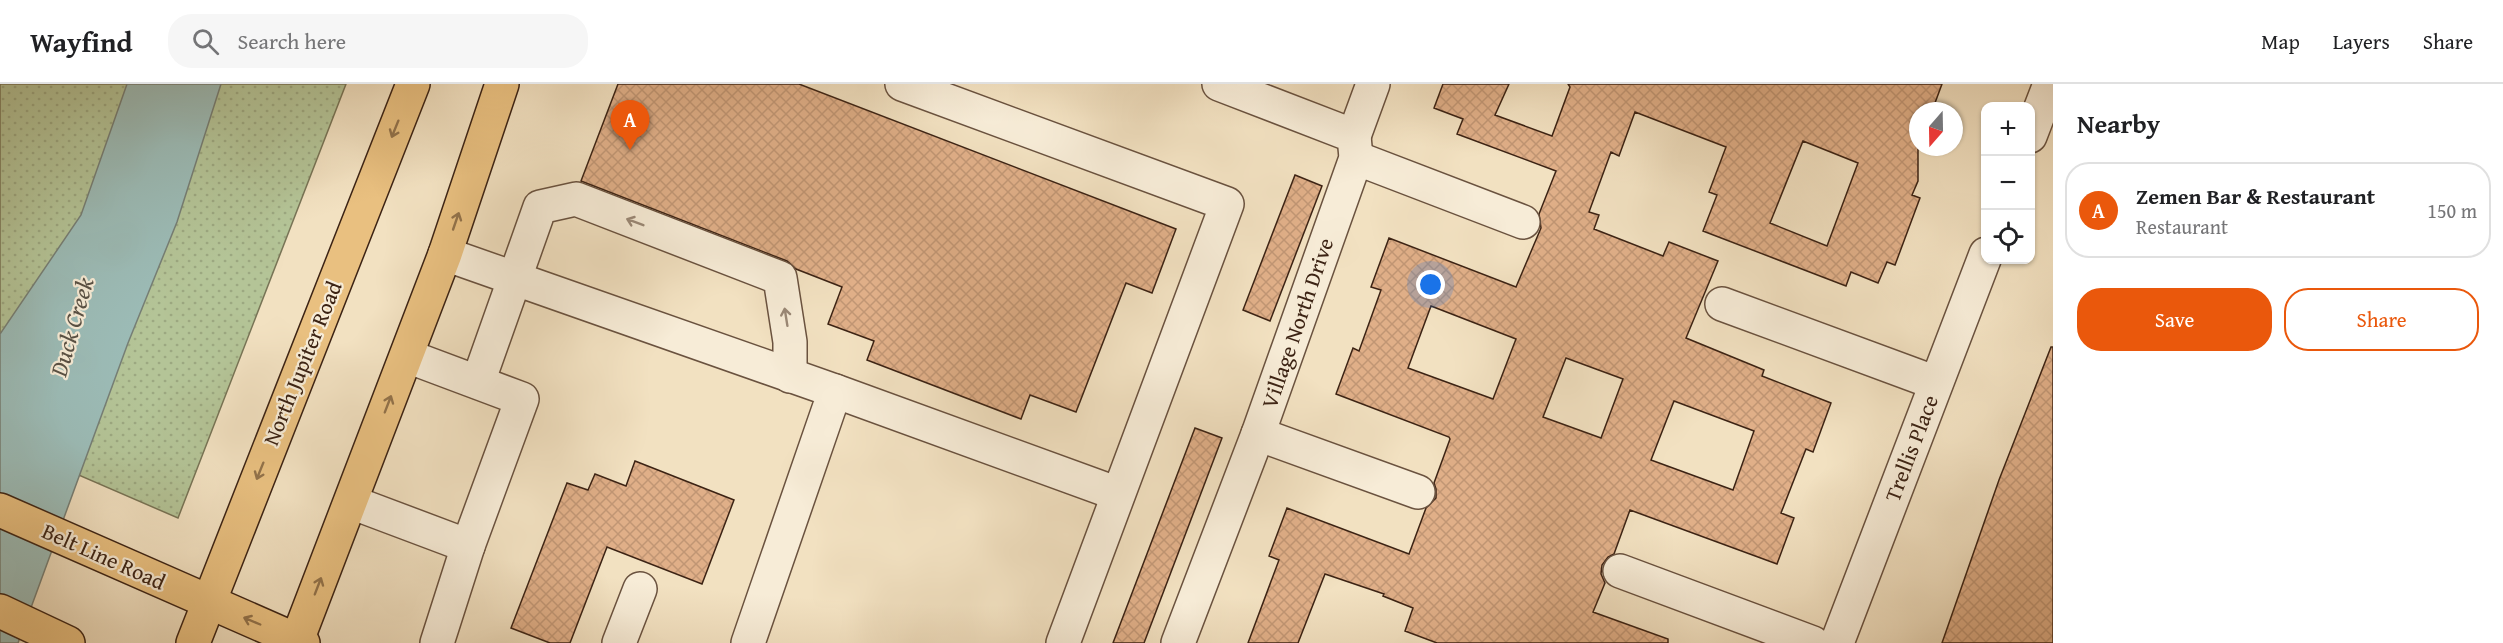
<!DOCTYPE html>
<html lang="en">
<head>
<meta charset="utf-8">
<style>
	:root { --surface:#fff; --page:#f6f6f6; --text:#202124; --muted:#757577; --line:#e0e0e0; --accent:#ea580c }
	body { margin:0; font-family:"Gentium Book Plus",serif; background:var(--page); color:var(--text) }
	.controls { position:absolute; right:18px; top:18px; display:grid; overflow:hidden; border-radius:12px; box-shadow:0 2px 4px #0004 }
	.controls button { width:54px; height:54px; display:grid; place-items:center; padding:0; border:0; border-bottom:2px solid var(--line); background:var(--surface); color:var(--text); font:30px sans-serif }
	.compass { position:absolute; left:1909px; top:18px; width:54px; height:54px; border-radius:50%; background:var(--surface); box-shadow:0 2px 4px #0004; rotate:200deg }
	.you { position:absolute; left:1431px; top:201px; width:21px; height:21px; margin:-15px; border:4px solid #fff; border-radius:50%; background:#1a73e8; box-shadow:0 0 0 9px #1a73e833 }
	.badge { display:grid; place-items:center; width:39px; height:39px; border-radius:50%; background:var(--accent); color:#fff; font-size:20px; font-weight:700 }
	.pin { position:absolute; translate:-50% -50px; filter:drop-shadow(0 2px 3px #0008) }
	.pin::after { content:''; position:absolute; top:32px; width:21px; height:18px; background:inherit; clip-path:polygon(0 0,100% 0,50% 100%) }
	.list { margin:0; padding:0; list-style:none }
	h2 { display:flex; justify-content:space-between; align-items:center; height:78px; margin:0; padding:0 24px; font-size:26px }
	h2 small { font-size:20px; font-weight:400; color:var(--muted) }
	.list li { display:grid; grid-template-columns:39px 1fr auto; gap:18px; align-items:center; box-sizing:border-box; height:96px; margin:0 12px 12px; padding:0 12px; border:2px solid var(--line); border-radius:24px }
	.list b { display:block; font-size:22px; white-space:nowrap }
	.list p { margin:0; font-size:20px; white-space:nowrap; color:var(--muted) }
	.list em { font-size:20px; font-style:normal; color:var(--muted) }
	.actions { display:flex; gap:12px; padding:18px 24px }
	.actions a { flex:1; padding:14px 0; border:2px solid var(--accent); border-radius:24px; text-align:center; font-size:21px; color:var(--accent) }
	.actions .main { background:var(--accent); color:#fff }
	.icon { flex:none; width:33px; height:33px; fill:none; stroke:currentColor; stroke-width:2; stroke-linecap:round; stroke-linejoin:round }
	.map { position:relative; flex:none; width:2053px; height:559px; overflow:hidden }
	header { display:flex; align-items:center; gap:36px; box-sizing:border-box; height:84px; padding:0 30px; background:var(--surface); border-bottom:2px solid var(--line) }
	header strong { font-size:28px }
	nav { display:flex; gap:33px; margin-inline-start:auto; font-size:21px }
	.search { width:420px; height:54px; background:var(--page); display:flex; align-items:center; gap:15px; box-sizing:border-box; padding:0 21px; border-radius:24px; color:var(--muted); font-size:22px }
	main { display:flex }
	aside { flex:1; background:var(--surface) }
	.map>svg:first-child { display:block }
</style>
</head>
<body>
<header>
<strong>Wayfind</strong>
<div class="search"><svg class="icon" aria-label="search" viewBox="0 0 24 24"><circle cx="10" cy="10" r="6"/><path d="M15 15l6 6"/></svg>Search here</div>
<nav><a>Map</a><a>Layers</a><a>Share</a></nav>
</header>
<main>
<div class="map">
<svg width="2053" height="559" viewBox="0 0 2053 559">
	<defs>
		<pattern id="grass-dots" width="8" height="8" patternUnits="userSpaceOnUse" patternTransform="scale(1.5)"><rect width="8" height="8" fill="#b4c497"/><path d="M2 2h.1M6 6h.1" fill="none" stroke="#9ca881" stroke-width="1.8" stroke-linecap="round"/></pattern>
		<pattern id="building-cross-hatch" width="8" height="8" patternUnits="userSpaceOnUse" patternTransform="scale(1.5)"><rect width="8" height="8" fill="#e0af88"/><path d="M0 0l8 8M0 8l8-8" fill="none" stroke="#c19674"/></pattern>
	</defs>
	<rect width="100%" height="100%" fill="#f2e1c1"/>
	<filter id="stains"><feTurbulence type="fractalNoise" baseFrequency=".00333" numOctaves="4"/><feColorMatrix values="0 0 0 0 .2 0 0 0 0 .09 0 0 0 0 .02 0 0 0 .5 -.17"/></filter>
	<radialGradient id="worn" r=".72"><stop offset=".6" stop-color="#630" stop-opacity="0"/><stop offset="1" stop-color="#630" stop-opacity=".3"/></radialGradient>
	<!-- grass -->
	<path fill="url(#grass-dots)" stroke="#787456" stroke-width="1.5" d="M0,0H346L178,434L0,357Z"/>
	<!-- water -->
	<path fill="#9cbcb7" stroke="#767f76" stroke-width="1.5" d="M127,0H221L177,138L128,259L18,559H0V250L81,131Z"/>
	<!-- building -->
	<g fill="url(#building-cross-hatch)" stroke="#3c2314" stroke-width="1.5" fill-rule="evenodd">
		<path d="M618,0H799L1176,145L1152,209L1126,199L1076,328L1030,311L1021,335L867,276L874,257L828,240L842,203L796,185L787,177L581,97Z"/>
		<path d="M1443,0H1509L1495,31L1552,52L1570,3L1568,0H1942L1932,27H1918V97L1912,111L1920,114L1895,181L1887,178L1878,199L1851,188L1846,202L1703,147L1717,111L1709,108L1726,63L1635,28L1619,72L1611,68L1589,128L1599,131L1594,145L1663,172L1669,158L1718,177L1686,254L1764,286L1762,292L1831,319L1813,368L1806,365L1781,429L1794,434L1777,480L1630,426L1614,470L1608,473L1602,481L1601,490L1605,499L1593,528L1668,555V559H1437L1405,547L1413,524L1383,512L1384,510L1325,490L1298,559H1248L1279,476L1269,472L1287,424L1409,470L1426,424L1436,414V405L1434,399L1450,355L1449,353L1336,310L1353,264L1359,267L1381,206L1371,203L1389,154L1516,203L1541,144L1539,130L1556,87L1457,50L1463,35L1434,24ZM1803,57L1858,79L1827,162L1770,139ZM1431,222L1516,255L1493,315L1408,284ZM1566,274L1623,295L1601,354L1543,333ZM1674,317L1754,347L1733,406L1651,376Z"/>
		<path d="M1295,91L1322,102L1270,237L1243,226Z"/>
		<path d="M2051,263H2053V559H1942L1999,396Z"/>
		<path d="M1195,344L1222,354L1144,559H1113Z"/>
		<path d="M635,377L734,416L702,500L607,463L570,559H550L511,544L567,399L588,406L595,390L626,402Z"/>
	</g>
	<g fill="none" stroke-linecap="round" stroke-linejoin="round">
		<!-- minor casing -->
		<g stroke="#6a523f" stroke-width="36">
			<g id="minor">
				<path d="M902,0L1227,120L1063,559"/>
				<path d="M1354,52L1373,0"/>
				<path d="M2030,52L2050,0"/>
				<path d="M1356,74L1523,138"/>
				<path d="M445,170L835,307L748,559"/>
				<path d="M1722,220L1936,299"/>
				<path d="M407,272L522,315L468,462"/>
				<path d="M478,298L540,123L576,115L780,194L790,258V292"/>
				<path d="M835,307L1118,410"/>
				<path d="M1258,350L1418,408"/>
				<path d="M351,418L468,462L437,559"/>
				<path d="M1620,487L1813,559"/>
				<path d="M619,559L640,505"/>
				<path d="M1178,559L1258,350L1356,74L1354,52L1219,0"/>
				<path d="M1837,559L1986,170"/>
			</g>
		</g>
		<!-- major casing -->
		<g stroke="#3c2314" stroke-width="36">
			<g id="major">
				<path d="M0,426L303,559"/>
				<path d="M0,527L68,559"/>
				<path d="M193,559L413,0"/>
				<path d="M296,559L445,170L502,0"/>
			</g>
		</g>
		<!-- minor -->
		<use href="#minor" stroke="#f7ecd7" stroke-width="33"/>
		<!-- major -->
		<use href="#major" stroke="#e9c080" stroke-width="33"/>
	</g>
	<!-- one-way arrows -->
	<defs><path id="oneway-shaft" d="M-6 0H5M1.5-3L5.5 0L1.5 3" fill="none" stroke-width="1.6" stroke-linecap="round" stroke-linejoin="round" transform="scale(1.5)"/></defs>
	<g stroke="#92724a">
		<use href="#oneway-shaft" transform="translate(395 45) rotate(112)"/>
		<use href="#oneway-shaft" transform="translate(456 137) rotate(-71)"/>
		<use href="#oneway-shaft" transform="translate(388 320) rotate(-69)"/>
		<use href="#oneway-shaft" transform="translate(260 387) rotate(112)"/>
		<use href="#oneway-shaft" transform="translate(318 502) rotate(-69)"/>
		<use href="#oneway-shaft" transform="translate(252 537) rotate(-157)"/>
	</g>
	<g stroke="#9a8876">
		<use href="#oneway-shaft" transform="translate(635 138) rotate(-159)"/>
		<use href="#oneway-shaft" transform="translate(786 233) rotate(-99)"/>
	</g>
	<g text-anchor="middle" stroke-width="4.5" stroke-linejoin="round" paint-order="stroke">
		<!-- street labels -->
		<g font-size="22" fill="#3c2314" stroke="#f7ecd7">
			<text transform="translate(1297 239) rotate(-71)" y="8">Village North Drive</text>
			<text transform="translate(302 279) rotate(-68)" y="8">North Jupiter Road</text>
			<text transform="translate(1911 364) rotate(-69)" y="8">Trellis Place</text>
			<text transform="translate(104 472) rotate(24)" y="8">Belt Line Road</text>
		</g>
		<!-- water labels -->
		<g font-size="24" font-style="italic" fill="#595145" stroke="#f7ecd7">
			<text transform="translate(72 243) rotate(-74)" y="8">Duck Creek</text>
		</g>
	</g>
	<rect width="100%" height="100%" filter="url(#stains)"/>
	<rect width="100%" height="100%" fill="url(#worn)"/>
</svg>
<div class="controls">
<button>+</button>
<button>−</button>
<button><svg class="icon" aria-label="locate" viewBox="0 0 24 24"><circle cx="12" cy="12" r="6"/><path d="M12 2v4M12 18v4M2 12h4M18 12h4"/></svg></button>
</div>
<svg class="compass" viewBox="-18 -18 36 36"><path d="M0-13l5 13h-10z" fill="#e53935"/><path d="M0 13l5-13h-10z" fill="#757577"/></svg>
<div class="you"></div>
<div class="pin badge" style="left:630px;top:66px">A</div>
</div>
<aside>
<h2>Nearby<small></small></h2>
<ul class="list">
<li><span class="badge">A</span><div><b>Zemen Bar &amp; Restaurant</b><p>Restaurant</p></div><em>150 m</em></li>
</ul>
<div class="actions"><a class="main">Save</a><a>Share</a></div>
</aside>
</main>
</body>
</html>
